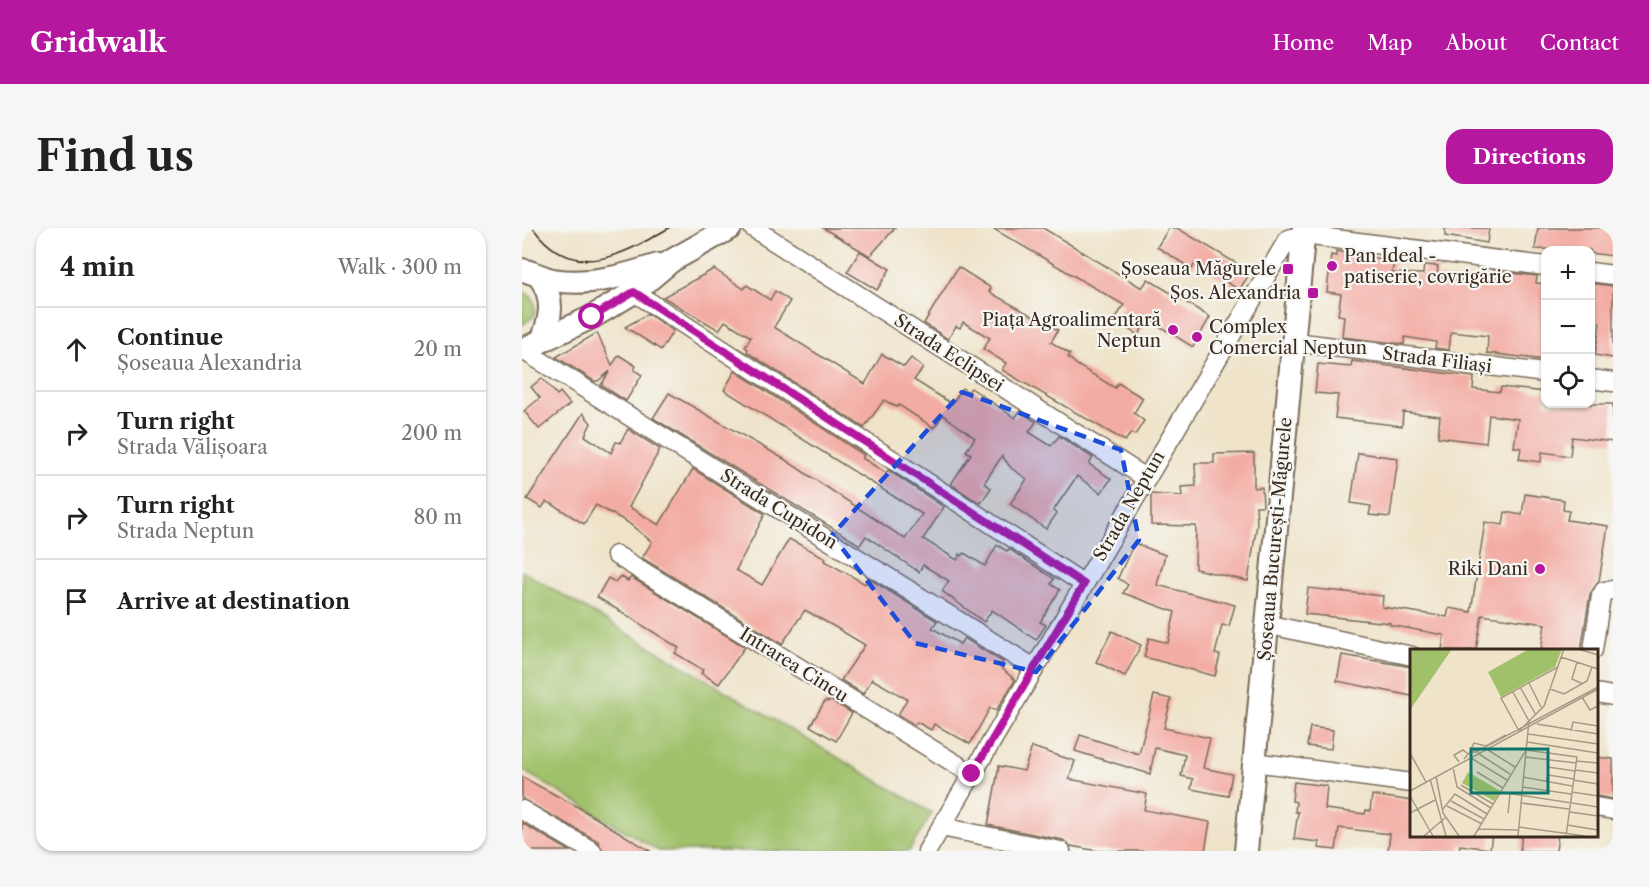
<!DOCTYPE html>
<html lang="en">
<head>
<meta charset="utf-8">
<style>
	:root { --surface:#fff; --page:#f6f6f6; --text:#202124; --muted:#757577; --line:#e0e0e0; --accent:#b5179e }
	body { margin:0; font-family:"Libre Caslon Text",serif; background:var(--page); color:var(--text) }
	.controls { position:absolute; right:18px; top:18px; display:grid; overflow:hidden; border-radius:12px; box-shadow:0 2px 4px #0004 }
	.controls button { width:54px; height:54px; display:grid; place-items:center; padding:0; border:0; border-bottom:2px solid var(--line); background:var(--surface); color:var(--text); font:30px sans-serif }
	.stop { position:absolute; width:18px; height:18px; margin:-14px; border:4px solid #b5179e; border-radius:50%; background:#fff }
	.stop.end { background:#b5179e; border-color:#fff; box-shadow:0 2px 6px #0008 }
	.list { margin:0; padding:0; list-style:none }
	h2 { display:flex; justify-content:space-between; align-items:center; height:78px; margin:0; padding:0 24px; font-size:26px }
	h2 small { font-size:20px; font-weight:400; color:var(--muted) }
	.list li { display:grid; grid-template-columns:39px 1fr auto; gap:18px; align-items:center; box-sizing:border-box; height:84px; padding:0 24px; border-top:2px solid var(--line) }
	.list b { display:block; font-size:22px; white-space:nowrap }
	.list p { margin:0; font-size:20px; white-space:nowrap; color:var(--muted) }
	.list em { font-size:20px; font-style:normal; color:var(--muted) }
	.icon { flex:none; width:33px; height:33px; fill:none; stroke:currentColor; stroke-width:2; stroke-linecap:round; stroke-linejoin:round }
	.map { position:relative; flex:none; width:1091px; height:623px; overflow:hidden; border-radius:18px }
	header { display:flex; align-items:center; gap:36px; box-sizing:border-box; height:84px; padding:0 30px; background:var(--accent); color:#fff }
	header strong { font-size:28px }
	nav { display:flex; gap:33px; margin-inline-start:auto; font-size:21px }
	.intro { display:flex; align-items:center; justify-content:space-between; box-sizing:border-box; height:144px; padding:0 36px }
	h1 { margin:0; font-size:42px }
	.button { padding:15px 27px; border-radius:18px; background:var(--accent); color:#fff; font-size:21px; font-weight:700 }
	main { display:flex; gap:36px; padding:0 36px }
	aside { flex:1; background:var(--surface); border-radius:18px; box-shadow:0 2px 4px #0004 }
	.map>svg:first-child { display:block }
</style>
</head>
<body>
<header>
<strong>Gridwalk</strong>
<nav><a>Home</a><a>Map</a><a>About</a><a>Contact</a></nav>
</header>
<div class="intro"><h1>Find us</h1><a class="button">Directions</a></div>
<main>
<aside>
<h2>4 min<small>Walk · 300 m</small></h2>
<ul class="list">
<li><svg class="icon" aria-label="ahead" viewBox="0 0 24 24"><path d="M12 20V5M6 11l6-6 6 6"/></svg><div><b>Continue</b><p>Șoseaua Alexandria</p></div><em>20 m</em></li>
<li><svg class="icon" aria-label="right" viewBox="0 0 24 24"><path d="M7 20v-9h11M14 6l5 5-5 5"/></svg><div><b>Turn right</b><p>Strada Vălișoara</p></div><em>200 m</em></li>
<li><svg class="icon" aria-label="right" viewBox="0 0 24 24"><path d="M7 20v-9h11M14 6l5 5-5 5"/></svg><div><b>Turn right</b><p>Strada Neptun</p></div><em>80 m</em></li>
<li><svg class="icon" aria-label="arrive" viewBox="0 0 24 24"><path d="M6 21V4h12l-3 4 3 4H6"/></svg><div><b>Arrive at destination</b></div></li>
</ul>
</aside>
<div class="map">
<svg width="1091" height="623" viewBox="0 0 1091 623">
	<rect width="100%" height="100%" fill="#f6f6f2"/>
	<filter id="ink" filterUnits="userSpaceOnUse"><feTurbulence type="fractalNoise" baseFrequency=".0167" numOctaves="2"/><feDisplacementMap in="SourceGraphic" scale="12" xChannelSelector="R" yChannelSelector="G"/><feConvolveMatrix kernelMatrix="1 2 1 2 8 2 1 2 1" color-interpolation-filters="sRGB"/></filter>
	<filter id="wash" filterUnits="userSpaceOnUse"><feTurbulence type="fractalNoise" baseFrequency=".008" numOctaves="4" result="noise"/><feDisplacementMap in="SourceGraphic" scale="24" xChannelSelector="R" yChannelSelector="G"/><feGaussianBlur stdDeviation="1.35" result="paint"/><feColorMatrix in="noise" values="0 0 0 0 0 0 0 0 0 0 0 0 0 0 0 0 0 1.4 0 .05"/><feComposite in="paint" operator="in"/></filter>
	<g filter="url(#wash)">
		<rect width="100%" height="100%" fill="#efe4ca"/>
		<!-- green -->
		<g fill="#a0c16a" stroke="#6e7644" stroke-width="1.5">
			<path d="M0,63C12,68 16,78 11,89L0,97Z"/>
			<path d="M0,343L410,585L387,623H137L0,542Z"/>
		</g>
		<g id="blocks">
			<!-- building -->
			<g fill="#f3aca3">
				<path d="M301,0H373L348,28Z"/>
				<path d="M470,0H521L620,60L626,51L688,89L671,119L626,91L616,107L592,93L602,77Z"/>
				<path d="M647,0H655L729,44L717,62L674,34L670,41L635,19Z"/>
				<path d="M923,0H967L965,15L923,8Z"/>
				<path d="M1016,0H1091V28L1068,25V22L1013,21Z"/>
				<path d="M338,23L368,41L355,62L325,44Z"/>
				<path d="M814,23L872,33L870,45L901,46L902,37L916,38L915,49L964,54L970,52L971,43L1015,48L1014,55L1023,56V132L965,125L966,108L929,104L927,122L913,120L914,114L883,109L882,116L820,109L822,88L816,87L819,66L805,64L809,27L814,28Z"/>
				<path d="M436,39L469,60L467,64L536,102L529,114L548,126L546,129L555,137L593,160L596,155L621,170L612,185L622,193L613,207L609,205L603,213L480,142L484,135L461,121L468,110L441,94L438,100L434,98L426,111L402,95Z"/>
				<path d="M192,41L222,61L225,57L248,72L253,63L268,73L252,99L343,156L360,126L382,139L389,130L401,140L392,152L430,176L440,160L446,164L449,160L493,190L498,183L514,194L507,204L529,218L537,208L571,230L567,236L589,251L579,265L555,248L531,283L535,285L524,301L488,276L505,251L489,240L480,228L462,255L469,260L459,275L451,271L429,256L449,226L444,223L453,210L421,187L412,200L377,177L375,179L362,172L342,200L225,124L226,121L223,119L229,109L203,93L197,102L141,69Z"/>
				<path d="M1068,55L1091,58V130L1073,127L1078,95L1068,93Z"/>
				<path d="M126,86L151,103L139,122L103,99Z"/>
				<path d="M75,105L90,137L97,127L114,138L112,142L120,147L104,173L79,157L88,143L76,153H72L34,129Z"/>
				<path d="M830,133L952,149L951,161L978,164L979,159L1023,164V176H1091V214L1050,209L1048,228L1020,224L1019,234L997,231L999,220L992,219L996,191L967,187L964,215L916,209L918,188L881,184L880,198L813,190L816,167L793,165L796,136L829,139Z"/>
				<path d="M213,143L342,227L340,230L364,245L366,242L422,279L401,311L435,332L438,326L440,328L442,325L463,338L475,317L485,323L487,321L532,351L529,356L538,362L518,394L524,397L514,412L470,382L462,394L420,363L427,353L401,337L397,344L344,308L338,317L131,190L147,165L262,231L383,311L400,286L202,162Z"/>
				<path d="M20,150L35,167L38,164L48,176L17,201L2,183L18,170L9,159Z"/>
				<path d="M61,185L69,195L63,208L89,225L94,214L98,215L106,201L138,221L107,279L137,297L171,241L243,286L214,342L240,357L267,311L304,330L303,333L343,356L346,350L415,393L410,400L438,416L442,410L481,434L478,439L493,452L474,483L468,480L448,516L412,496L409,502L395,494L393,497L376,487L385,471L350,451L341,466L319,452L343,417L313,399L283,382L260,416L120,330L130,314L105,294L74,277L62,296L30,276L24,274L20,280L5,271Z"/>
				<path d="M732,225V260L740,259L741,278H734L735,296L726,353L673,341L674,298L629,297V266L660,268L659,259L674,258L673,235H692V226Z"/>
				<path d="M836,225L876,230L868,289L847,287L849,278L829,275Z"/>
				<path d="M1003,266L1042,272L1041,282L1047,283L1045,292L1086,298L1077,353L1068,366L1059,422H1019L1023,396L960,387L954,422H920L922,407L868,397V395L783,386L786,360L861,368L860,379L925,389L927,380L949,384L963,294L981,297L983,284L1000,287Z"/>
				<path d="M612,315L643,327L635,357L713,377L707,398L700,397L693,426L698,427L693,448L622,429L627,410L646,415L653,384L601,365L606,357L596,350Z"/>
				<path d="M98,348L106,353L109,349L223,419L197,456L179,445L181,442L153,425L157,420L75,369L86,350L93,354Z"/>
				<path d="M590,403L619,417L603,448L574,434Z"/>
				<path d="M820,427L890,439V468L815,453Z"/>
				<path d="M632,467L649,471L642,500L688,510L681,540L710,546L706,568L669,561L671,551L659,548L663,527L633,520L628,546L553,523L558,507L617,526Z"/>
				<path d="M308,472L330,485L314,513L288,498L303,473L306,474Z"/>
				<path d="M788,499L811,502L809,521L785,518Z"/>
				<path d="M510,519L553,533L547,551L625,566L622,582L688,594L683,623H576L549,618L541,612L466,597L477,538L502,543Z"/>
				<path d="M1074,529L1091,531V571L1074,568Z"/>
				<path d="M0,549L56,579L128,623H81L76,613L0,571Z"/>
				<path d="M772,554L805,558L803,581L843,586L844,582L848,583L850,567L890,573V606H970L968,621L938,617L937,623H866L868,606L817,600L814,622L796,620L797,614L772,611L776,584H773L774,574L770,573Z"/>
				<path d="M0,595L48,623H0Z"/>
				<path d="M1000,606H1036L1034,623H998Z"/>
			</g>
		</g>
	</g>
	<g filter="url(#ink)">
		<use href="#blocks" fill-opacity="0" stroke="#7a6b5a" stroke-width="1.5"/>
		<g fill="none" stroke-linecap="round" stroke-linejoin="round">
			<!-- minor casing -->
			<g stroke="#7a6b5a" stroke-width="21">
				<g id="minor">
					<path d="M231,0L624,250"/>
					<path d="M1068,44L1091,47"/>
					<path d="M112,64L562,356"/>
					<path d="M772,114L1023,145"/>
					<path d="M1,122L512,440"/>
					<path d="M1068,151L1091,154"/>
					<path d="M94,327L450,546"/>
					<path d="M744,396L890,428"/>
					<path d="M1071,422L1079,368L1082,363L1091,362"/>
					<path d="M1074,465L1091,468"/>
					<path d="M732,534L890,555"/>
					<path d="M1074,579L1091,582"/>
					<path d="M0,582L70,623"/>
					<path d="M419,599L539,623"/>
					<path d="M405,623L766,11L782,7L1023,38"/>
				</g>
			</g>
			<!-- major casing -->
			<g stroke="#7a6b5a" stroke-width="26">
				<g id="major">
					<path d="M0,42C11,44 20,50 31,52C67,58 102,48 136,37"/>
					<path d="M18,49C33,71 29,90 20,113"/>
					<path d="M0,122L70,89L112,64L149,33L208,0"/>
					<path d="M724,623L782,0"/>
				</g>
			</g>
			<!-- minor -->
			<use href="#minor" stroke="#fff" stroke-width="18"/>
			<!-- major -->
			<use href="#major" stroke="#fff" stroke-width="22"/>
			<!-- tram -->
			<path stroke="#3b2a1e" stroke-width="1.5" d="M11,0C51,55 99,28 147,0"/>
		</g>
	</g>
	<g fill="none" stroke-linecap="round" stroke-linejoin="round" filter="url(#ink)">
		<!-- route -->
		<path stroke="#b5179e" stroke-width="8" d="M70,89L112,64L562,356L450,546"/>
	</g>
	<!-- marked area -->
	<path fill="#1d4ed8" fill-opacity="0.2" stroke="#1d4ed8" stroke-width="4.5" stroke-dasharray="12 8" stroke-linejoin="round" d="M440,164L599,222L617,312L514,444L393,415L310,307Z"/>
	<!-- markers -->
	<g fill="#b5179e" stroke="#f6f6f2" stroke-width="2">
		<circle cx="810" cy="38" r="6"/>
		<rect x="760" y="35" width="12" height="12" rx="3"/>
		<rect x="785" y="59" width="12" height="12" rx="3"/>
		<circle cx="651" cy="102" r="6"/>
		<circle cx="675" cy="109" r="6"/>
		<circle cx="1018" cy="341" r="6"/>
	</g>
	<g text-anchor="middle" stroke-width="4.5" stroke-linejoin="round" paint-order="stroke">
		<!-- poi labels -->
		<g font-size="18" fill="#3b2a1e" stroke="#f6f6f2" text-anchor="end">
			<text x="822" y="34" text-anchor="start">Pan Ideal -<tspan x="822" dy="21">patiserie, covrigărie</tspan></text>
			<text x="754" y="47">Șoseaua Măgurele</text>
			<text x="779" y="71">Șos. Alexandria</text>
			<text x="639" y="98">Piața Agroalimentară<tspan x="639" dy="21">Neptun</tspan></text>
			<text x="687" y="105" text-anchor="start">Complex<tspan x="687" dy="21">Comercial Neptun</tspan></text>
			<text x="1006" y="347">Riki Dani</text>
		</g>
		<!-- street labels -->
		<g font-size="18" fill="#3b2a1e" stroke="#f6f6f2">
			<text transform="translate(427 125) rotate(33)" y="6">Strada Eclipsei</text>
			<text transform="translate(915 132) rotate(7)" y="6">Strada Filiași</text>
			<text transform="translate(607 278) rotate(-60)" y="6">Strada Neptun</text>
			<text transform="translate(257 281) rotate(32)" y="6">Strada Cupidon</text>
			<text transform="translate(753 311) rotate(-85)" y="6">Șoseaua București-Măgurele</text>
			<text transform="translate(272 437) rotate(32)" y="6">Intrarea Cincu</text>
		</g>
	</g>
	<!-- overview -->
	<g transform="translate(888 421)">
		<rect width="188" height="188" fill="#efe4ca"/>
		<path d="M0,0H42L0,61ZM119,0H152L145,18L91,48L78,23ZM58,123L90,142L84,152L52,134Z" fill="#a0c16a"/>
		<path fill="none" stroke="#a79a85" stroke-width="1.5" d="M168,0L188,6M151,8L188,20M167,13L162,30L173,35M119,34L131,58M110,38L126,66M140,40L154,45L177,32L182,18M103,43L119,72M172,48L180,61L188,57M127,75L188,85M109,82L91,49L148,18M109,82L134,57L154,0M161,82L163,73L188,77M118,85L188,95M96,86L76,97L64,94L61,100L68,102L188,38M117,93L188,104M78,101L105,118M0,104L16,133M69,105L100,125M115,108L166,114M61,109L97,131M54,110L60,103H69M166,112L188,114M49,113L44,106L53,101L58,105M43,118L47,138L81,159M138,118L165,122M165,121L188,124M67,123L93,139M26,127L33,164L49,187M113,128L162,137M20,130L36,187M163,131L188,135M136,133L138,126L164,130M51,136L83,155M113,138L161,145M0,142L188,40M90,143L188,158M162,143L188,147M0,147L23,187M41,152L74,170M111,154L159,160M37,157L72,175M33,160L45,145L77,165M160,163L188,167M0,164L25,151M98,164L100,145M157,176L188,181M109,178L175,187M68,180L108,181M14,187L36,168M64,187L116,101L167,108L156,187M108,187L119,71"/>
		<path fill="#0f766e" fill-opacity="0.15" stroke="#0f766e" stroke-width="3" d="M61,100H138V144H61Z"/>
		<rect width="188" height="188" fill="none" stroke="#3b2a1e" stroke-width="3"/>
	</g>
</svg>
<div class="controls">
<button>+</button>
<button>−</button>
<button><svg class="icon" aria-label="locate" viewBox="0 0 24 24"><circle cx="12" cy="12" r="6"/><path d="M12 2v4M12 18v4M2 12h4M18 12h4"/></svg></button>
</div>
<div class="stop" style="left:70px;top:89px"></div>
<div class="stop end" style="left:450px;top:546px"></div>
</div>
</main>
</body>
</html>
